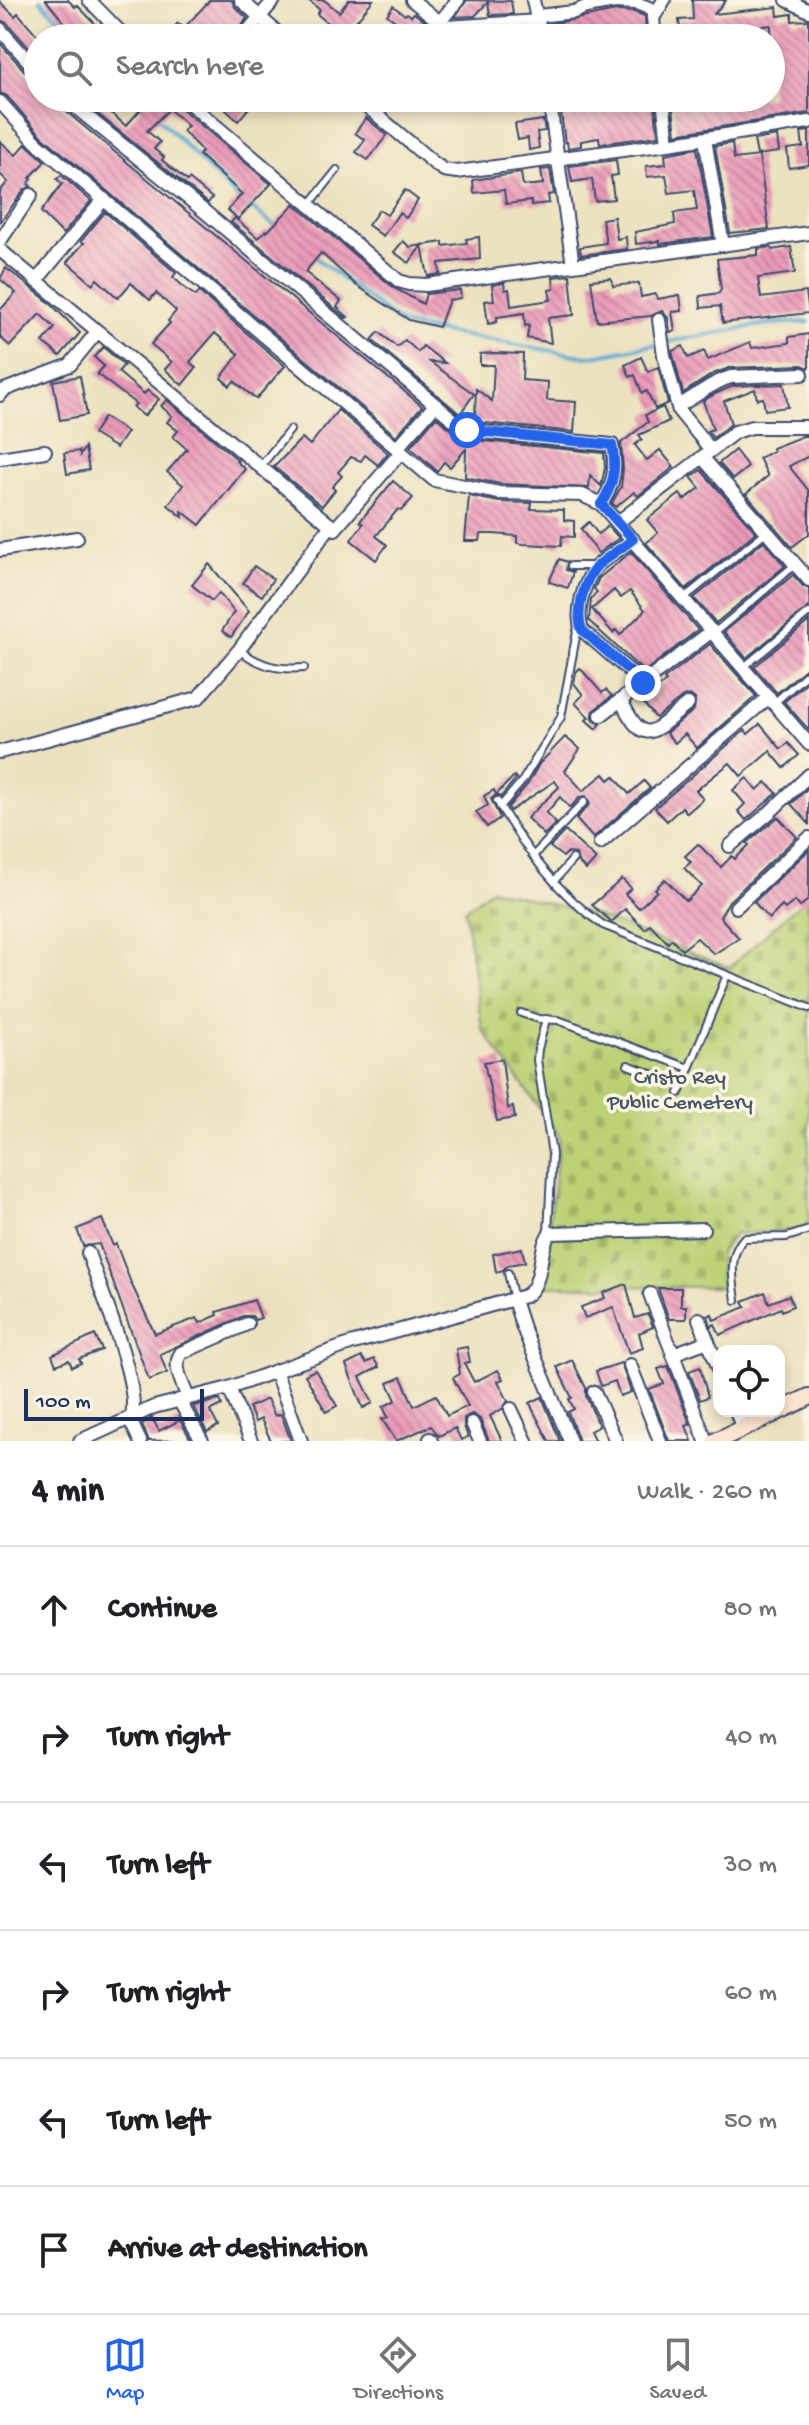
<!DOCTYPE html>
<html lang="en">
<head>
<meta charset="utf-8">
<style>
	:root { --surface:#fff; --page:#f6f6f6; --text:#202124; --muted:#757577; --line:#e0e0e0; --accent:#2563eb }
	body { margin:0; font-family:"Gochi Hand",sans-serif; background:var(--page); color:var(--text) }
	.controls { position:absolute; right:24px; bottom:24px; display:grid; overflow:hidden; border-radius:16px; box-shadow:0 4px 12px #0003 }
	.controls button { width:72px; height:72px; display:grid; place-items:center; padding:0; border:0; border-bottom:2px solid var(--line); background:var(--surface); color:var(--text); font:40px sans-serif }
	.scale { position:absolute; left:24px; bottom:20px; width:180px; box-sizing:border-box; padding-left:8px; border:4px solid #1b2f5e; border-top:0; font-size:22px; line-height:28px; white-space:nowrap; color:#1b2f5e; -webkit-text-stroke:6px #fcf5e5; paint-order:stroke }
	.stop { position:absolute; width:24px; height:24px; margin:-18px; border:6px solid #2563eb; border-radius:50%; background:#fff }
	.stop.end { background:#2563eb; border-color:#fff; box-shadow:0 2px 8px #0008 }
	.list { margin:0; padding:0; list-style:none }
	h2 { display:flex; justify-content:space-between; align-items:center; height:104px; margin:0; padding:0 32px; font-size:34px }
	h2 small { font-size:26px; font-weight:400; color:var(--muted) }
	.list li { display:grid; grid-template-columns:52px 1fr auto; gap:24px; align-items:center; box-sizing:border-box; height:128px; padding:0 32px; border-top:2px solid var(--line) }
	.list b { display:block; font-size:30px; white-space:nowrap }
	.list em { font-size:26px; font-style:normal; color:var(--muted) }
	.icon { flex:none; width:44px; height:44px; fill:none; stroke:currentColor; stroke-width:2; stroke-linecap:round; stroke-linejoin:round }
	.map { position:relative; flex:none; width:809px; height:1441px; overflow:hidden }
	.search { position:absolute; background:var(--surface); box-shadow:0 4px 12px #0003; left:24px; right:24px; top:24px; height:88px; display:flex; align-items:center; gap:20px; box-sizing:border-box; padding:0 28px; border-radius:44px; color:var(--muted); font-size:30px }
	.sheet { height:872px; background:var(--surface) }
	nav { display:flex; justify-content:space-around; align-items:center; box-sizing:border-box; height:112px; border-top:2px solid var(--line); background:var(--surface); font-size:22px; color:var(--muted) }
	nav a { display:grid; justify-items:center; gap:4px }
	nav .on { color:var(--accent) }
	.map>svg:first-child { display:block }
</style>
</head>
<body>
<div class="map">
<svg width="809" height="1441" viewBox="0 0 809 1441">
	<defs>
		<pattern id="cemetery-stones" width="16" height="16" patternUnits="userSpaceOnUse" patternTransform="scale(2)"><rect width="16" height="16" fill="#bcd175"/><path d="M2 7V4a2 2 0 0 1 4 0v3zM10 15v-3a2 2 0 0 1 4 0v3z" fill="#a1b468"/></pattern>
		<pattern id="building-back-hatch" width="6" height="6" patternUnits="userSpaceOnUse" patternTransform="scale(2)"><rect width="6" height="6" fill="#ea9ab8"/><path d="M-1 5l2 2M0 0l6 6M5-1l2 2" fill="none" stroke="#bd7e99"/></pattern>
	</defs>
	<rect width="100%" height="100%" fill="#fcf5e5"/>
	<filter id="ink" filterUnits="userSpaceOnUse"><feTurbulence type="fractalNoise" baseFrequency=".0125" numOctaves="2"/><feDisplacementMap in="SourceGraphic" scale="16" xChannelSelector="R" yChannelSelector="G"/><feConvolveMatrix kernelMatrix="1 2 1 2 8 2 1 2 1" color-interpolation-filters="sRGB"/></filter>
	<filter id="wash" filterUnits="userSpaceOnUse"><feTurbulence type="fractalNoise" baseFrequency=".006" numOctaves="4" result="noise"/><feDisplacementMap in="SourceGraphic" scale="32" xChannelSelector="R" yChannelSelector="G"/><feGaussianBlur stdDeviation="1.8" result="paint"/><feColorMatrix in="noise" values="0 0 0 0 0 0 0 0 0 0 0 0 0 0 0 0 0 1.4 0 .05"/><feComposite in="paint" operator="in"/></filter>
	<g filter="url(#wash)">
		<rect width="100%" height="100%" fill="#ece1bf"/>
		<!-- cemetery -->
		<path fill="url(#cemetery-stones)" stroke="#6c806a" stroke-width="2" d="M491,889L592,914L729,968L809,895V1229L735,1234L720,1253L721,1287L541,1286L560,1137L482,1029L465,910Z"/>
		<g fill="none" stroke-linecap="round" stroke-linejoin="round">
			<!-- stream -->
			<g stroke="#5aacd5" stroke-width="4">
				<path d="M40,0L78,38"/>
				<path d="M155,115L238,198L278,228"/>
				<path d="M313,256L403,325L587,357L766,324L809,322"/>
			</g>
		</g>
		<g id="blocks">
			<!-- building -->
			<g fill="url(#building-back-hatch)" fill-rule="evenodd">
				<path d="M46,0H68L75,7L77,5L109,38H77Z"/>
				<path d="M210,0H232L235,7L247,18L233,38H164L178,23L184,28Z"/>
				<path d="M308,0H324L339,12L349,0H373L353,25L367,38H314L328,23L317,14L320,10Z"/>
				<path d="M467,0L511,1L513,14L490,15L488,2L475,16L455,17Z"/>
				<path d="M692,0H726L714,14L777,7L778,16L792,14V21L809,20V113L676,134L672,98H771V25L725,32V38H681L679,20L693,19Z"/>
				<path d="M0,2L15,16L18,13L38,36V58L7,23L0,20Z"/>
				<path d="M393,6L405,15L407,13L411,16L414,13L431,26L428,30L438,38H381L394,20L387,15Z"/>
				<path d="M616,11L634,12L645,16L646,38H554L551,24Z"/>
				<path d="M0,43L31,78L38,81V98H55L58,105L422,406L396,436L42,136L7,96L0,93Z"/>
				<path d="M78,98H94L126,126L141,109L129,98H174L177,105L271,184L238,219L228,210L242,194L199,155L202,151L183,131L188,126L169,109L147,131L160,142L154,149L164,157L162,160L187,181L189,179L212,198L208,203Z"/>
				<path d="M213,98H257L238,121Z"/>
				<path d="M613,98H654L658,136L600,144L599,138L581,141V146L568,148L567,142H565L561,113L606,107Z"/>
				<path d="M366,118L387,135L368,160L356,152L365,140L355,133Z"/>
				<path d="M543,120L545,131L537,132L539,148L529,150L528,138L518,140L515,124Z"/>
				<path d="M809,131V165L789,168L787,149L803,147L801,132Z"/>
				<path d="M777,136L779,152L757,155L754,140Z"/>
				<path d="M0,141L16,155L26,144L45,161L30,178L32,179L28,184L31,186L24,190L0,222V191L8,182L0,174Z"/>
				<path d="M732,143L734,159L759,156L769,229L730,233L715,146Z"/>
				<path d="M697,148L713,237L660,244V241L636,244L635,232L675,224L674,213L697,210L694,190L669,193L666,175L647,177L646,166L666,164L665,154Z"/>
				<path d="M616,160L618,175L611,176L614,199L595,201L592,179L572,182L569,166Z"/>
				<path d="M550,169L554,194L548,195L549,203L531,205V201L506,204L504,190L474,193L473,180L521,173L523,186L543,184L541,170Z"/>
				<path d="M61,175L91,201L63,234L41,212L62,184L57,179Z"/>
				<path d="M405,190L418,200L406,218L399,213L383,236L368,225L379,210L387,215Z"/>
				<path d="M294,204L394,288L423,304L426,294L460,290L461,298L449,300L439,327L409,320L356,285L321,253L305,272L341,301L337,307L348,317L346,318L231,222L235,218L258,238L266,230L267,232Z"/>
				<path d="M105,212L176,273L173,277L187,290L196,296L199,292L285,366L256,399L234,381L230,386L221,378L239,354L215,333L190,362L196,368L182,385L165,369L172,362L151,344L170,323L168,321L176,311L156,293L150,300L131,283L118,298L97,279L93,284L67,262L84,243L81,241Z"/>
				<path d="M614,217L617,239L626,237L627,249L581,255L580,247L606,243L602,219Z"/>
				<path d="M479,237L480,259L439,263L440,274L428,276L422,245L409,263L394,252L403,241L410,247L443,242V246L467,243L466,239Z"/>
				<path d="M771,247L772,250L791,247L795,273L758,278L761,298L806,292L809,313L723,323L720,306L701,308L700,296L719,293L721,289L717,259L758,255V249Z"/>
				<path d="M6,268L50,303L80,333L60,356L43,342L55,328L40,314L10,346L0,337V310L16,293L0,279Z"/>
				<path d="M570,275L574,315L548,318L551,343L527,338L529,325L525,326L524,313L497,317V322L488,324L485,301L494,300L492,285L504,283L505,290L509,289L511,306L551,300L549,290L554,289L553,277Z"/>
				<path d="M611,278L613,286L639,283L641,297L656,294L657,299L680,295L682,311L672,312L675,331L670,332L668,318L662,311L651,316L597,321L591,280Z"/>
				<path d="M379,332L397,347L405,340L418,352L423,346L445,363L430,362L474,394L460,414L372,340Z"/>
				<path d="M809,334V368L802,365L729,368L713,374L683,393L672,351L683,346L688,358L704,351L708,360L750,342L752,348L789,343V337Z"/>
				<path d="M103,347L124,365L118,372L144,394L148,390L159,399L144,416L133,407L136,404L97,374L104,366L94,357Z"/>
				<path d="M494,353L523,354L522,380L548,382L547,400L576,402L574,432L475,422L476,389L492,401L494,365H480V354Z"/>
				<path d="M641,357L648,372L658,367L668,403L655,409L647,391L642,393L635,375L630,377L625,365Z"/>
				<path d="M80,376L87,415L60,420L53,381Z"/>
				<path d="M784,384L788,407L765,410L763,398L757,399L755,389L724,401L731,424L713,438L707,431L713,429L703,401L715,394L733,386Z"/>
				<path d="M167,400L238,460L236,461L245,469L200,525L182,511L183,517L168,505L183,485L167,472L187,449L173,437L178,431L167,422L172,416L161,406Z"/>
				<path d="M663,407L669,421L639,435L642,439L635,445L647,460L660,450L674,467L638,496L634,492L616,507L612,503L621,487L623,469L621,443L648,422L645,415Z"/>
				<path d="M338,410L388,453L378,465L365,455L361,461L351,457L338,472L342,476L332,487L335,490L322,506L274,467L302,438L310,445Z"/>
				<path d="M104,417L127,432L116,448L93,434Z"/>
				<path d="M436,417L457,434L473,443L474,440L604,453L605,468L601,486L590,475L589,488L500,484L465,477L466,449L450,467L444,462L437,471L410,447Z"/>
				<path d="M803,436H809V456L789,466L809,491V534L792,547L746,494L768,476L759,458L773,451L772,448Z"/>
				<path d="M85,447L89,470L67,474L64,453L79,451L80,455Z"/>
				<path d="M735,450L748,467L733,479L719,463Z"/>
				<path d="M701,470L756,532L686,589L646,543L658,533L647,520L680,494L684,500L700,488L691,477Z"/>
				<path d="M393,481L413,498L401,511L398,509L376,536L387,545L376,560L351,540L363,524L360,521Z"/>
				<path d="M469,496L499,502L532,503L531,509L564,510V520L574,521V537L562,536L561,546L524,544L517,543V536L493,534H481L480,541H465Z"/>
				<path d="M589,522L598,534L608,526L619,538L598,553L581,529Z"/>
				<path d="M764,541L785,566L716,623L694,598Z"/>
				<path d="M631,552L698,630L644,672L589,621L591,599L597,592L594,589L599,578ZM614,590L621,598L630,591L645,610L620,635L616,630L613,633L592,609Z"/>
				<path d="M559,559L567,562L566,570L573,572L568,588L549,582Z"/>
				<path d="M209,564L249,611L231,637L222,631L234,612L219,593L212,601L192,585Z"/>
				<path d="M254,566L273,579L262,596L243,583Z"/>
				<path d="M793,575L803,586L809,589V607L746,658L724,632Z"/>
				<path d="M809,621V666L777,693L754,667Z"/>
				<path d="M710,644L756,696L697,748L685,734L675,743L666,733L694,710L695,699L690,695L683,697L656,718L644,704L657,693L655,691L666,681L664,679Z"/>
				<path d="M580,668L602,693L606,690L612,696L593,711V720L601,724L596,729L586,720L589,717L575,703L583,695L574,683L576,672Z"/>
				<path d="M809,680V730L784,702Z"/>
				<path d="M760,724L781,749L788,743L799,755L784,768L770,751L741,776L730,763L696,790L703,799L687,813L682,807L667,821L655,808L745,730L748,734Z"/>
				<path d="M565,737L580,749L565,771L583,791L604,774L609,780L614,776L629,794L644,781L650,788L593,838L576,819L590,804L586,796L580,797L570,808L560,797L546,813L556,823L544,835L527,818L559,787L555,781L510,811L508,807L528,784L539,764Z"/>
				<path d="M514,776L516,778L501,797L496,795L491,799L500,818L487,827L476,812L488,805L484,796L494,790L496,795Z"/>
				<path d="M747,778L757,790L766,782L777,793L746,820L738,811L745,804L733,790Z"/>
				<path d="M809,787V824L791,804Z"/>
				<path d="M778,817L797,837L729,901L720,917L739,938L714,954L697,938L682,950L672,939L668,943L650,924L645,929L625,909L612,922L592,905L622,879L631,888L625,894L639,908L657,891L655,889L665,879L686,901L702,886L684,868L691,862L685,856L698,844L721,867L732,856L735,859L749,845L747,843Z"/>
				<path d="M565,831L596,859L586,870L578,862L576,854L567,853L563,857L550,847Z"/>
				<path d="M809,850V899L800,907L795,901L785,909L782,906L769,919L754,902Z"/>
				<path d="M502,1059L508,1108L513,1107L515,1118L497,1121L484,1062Z"/>
				<path d="M102,1219L113,1246L116,1244L131,1283L155,1334L197,1318L200,1323L218,1315L217,1312L254,1300L261,1318L255,1320L252,1316H243L160,1354L167,1373L149,1380L99,1244L83,1246L77,1229Z"/>
				<path d="M522,1248L525,1262L508,1265L503,1270L496,1272L493,1254Z"/>
				<path d="M626,1284L635,1318L648,1314L653,1327L639,1333L643,1348L629,1353L613,1307L585,1318L581,1307L605,1298L603,1293Z"/>
				<path d="M658,1288H681V1306H686V1319H669Z"/>
				<path d="M765,1292L769,1303L789,1295L793,1306L782,1311L781,1308L720,1335L715,1324L711,1326L708,1316L712,1314L714,1320L746,1307L743,1301Z"/>
				<path d="M95,1335L102,1350L79,1359L81,1363L72,1367L69,1360L56,1365L52,1355Z"/>
				<path d="M467,1347L470,1362L464,1363L474,1382L498,1370L503,1379L498,1381L508,1401L502,1409L490,1416L502,1441H489L480,1419L472,1414L464,1418V1426L468,1437L461,1440L455,1428L439,1436L431,1426L396,1441L382,1419L388,1417L383,1407L396,1400L388,1383L401,1377L414,1406L436,1395L447,1416L468,1406L453,1378L460,1374L456,1349Z"/>
				<path d="M362,1357L366,1363L374,1359L379,1367L360,1377L373,1403L363,1408L346,1365Z"/>
				<path d="M572,1360L586,1388V1396L599,1426L590,1431L595,1441H579L568,1412L574,1409L569,1399L572,1398L557,1367Z"/>
				<path d="M621,1363L631,1392L620,1396L615,1381L601,1386L596,1371Z"/>
				<path d="M668,1366L690,1424L686,1426L692,1441H669L649,1389L664,1384L658,1369Z"/>
				<path d="M700,1367L708,1397L700,1400L689,1371Z"/>
				<path d="M315,1370L337,1406L326,1412L305,1375Z"/>
				<path d="M542,1397L560,1441H549L533,1410L530,1403Z"/>
				<path d="M267,1399L275,1416L281,1414L291,1441H271L261,1419L255,1422L249,1407Z"/>
				<path d="M220,1400L222,1405L210,1411L218,1426L207,1432L193,1406Z"/>
				<path d="M152,1418L159,1431L180,1420L191,1440L149,1441L142,1424Z"/>
			</g>
		</g>
	</g>
	<g filter="url(#ink)">
		<use href="#blocks" fill-opacity="0" stroke="#3a4a6d" stroke-width="2"/>
		<g fill="none" stroke-linecap="round" stroke-linejoin="round">
			<!-- lane casing -->
			<g stroke="#3a4a6d" stroke-width="10">
				<g id="lane">
					<path d="M309,205L337,170"/>
					<path d="M260,467L290,430"/>
					<path d="M571,566H596"/>
					<path d="M684,598L767,531"/>
					<path d="M714,633L796,564"/>
					<path d="M239,650C261,666 277,670 304,668"/>
					<path d="M744,667L809,613"/>
					<path d="M774,703L809,672"/>
					<path d="M497,801C525,848 557,894 603,925L809,1008"/>
					<path d="M500,807L523,780L561,717L578,626"/>
					<path d="M533,856L584,802"/>
					<path d="M554,881L573,859"/>
					<path d="M521,1013L539,1019L558,1020L689,1068"/>
					<path d="M546,1019L538,1049L537,1060L552,1154L548,1233"/>
					<path d="M628,1065L682,1086"/>
					<path d="M679,1093L727,975"/>
					<path d="M508,1273L514,1300"/>
					<path d="M736,1300C733,1279 728,1255 744,1238L787,1237L809,1230"/>
				</g>
			</g>
			<!-- street casing -->
			<g stroke="#3a4a6d" stroke-width="16">
				<g id="street">
					<path d="M89,0L126,38"/>
					<path d="M241,0L283,38"/>
					<path d="M412,0L446,27L539,21"/>
					<path d="M533,0L541,38"/>
					<path d="M787,0L809,11"/>
					<path d="M538,16L574,12L586,7L615,2L636,3L657,11"/>
					<path d="M439,23L458,0"/>
					<path d="M0,29L38,72"/>
					<path d="M242,38L274,0"/>
					<path d="M655,38L653,18L664,0"/>
					<path d="M64,98L204,211L462,427L471,431L612,445C617,467 614,485 601,504"/>
					<path d="M183,98L399,281L409,284L426,285L809,233"/>
					<path d="M357,98L435,164L444,170L457,172L668,144L809,122"/>
					<path d="M549,98L573,265"/>
					<path d="M663,98L668,144"/>
					<path d="M0,102L36,142L434,480L499,493L582,495L601,504L809,744"/>
					<path d="M550,106L604,98"/>
					<path d="M705,139L723,245"/>
					<path d="M0,241L31,195"/>
					<path d="M0,250L335,529L401,452"/>
					<path d="M36,281L104,199"/>
					<path d="M659,320L664,355L679,411L711,450"/>
					<path d="M0,395L4,390L70,365L97,332"/>
					<path d="M678,406C696,397 712,382 731,377L802,374"/>
					<path d="M397,448L435,405"/>
					<path d="M702,457L809,580"/>
					<path d="M0,458L45,451"/>
					<path d="M618,522L735,432L752,427H809"/>
					<path d="M633,539C625,546 600,562 596,567C584,581 575,613 582,630L643,683"/>
					<path d="M0,550L77,538"/>
					<path d="M621,700C645,750 652,732 688,704"/>
					<path d="M601,715L712,631"/>
					<path d="M0,752L198,698L239,650L331,525"/>
					<path d="M600,843L769,697"/>
					<path d="M730,846L770,812L809,775"/>
					<path d="M736,907L809,838"/>
					<path d="M88,1253C98,1283 145,1395 130,1420L140,1441"/>
					<path d="M650,1294L706,1441"/>
					<path d="M514,1300L523,1328L570,1441"/>
					<path d="M699,1319L719,1369"/>
					<path d="M673,1354L708,1341"/>
					<path d="M630,1365L660,1441"/>
					<path d="M276,1373L301,1441"/>
					<path d="M229,1388L251,1441"/>
					<path d="M594,1392L616,1441"/>
					<path d="M188,1398C183,1384 172,1366 181,1353L247,1324"/>
					<path d="M179,1400L202,1441"/>
					<path d="M511,1409L526,1441"/>
					<path d="M736,1411L743,1429"/>
					<path d="M472,1423L480,1441"/>
					<path d="M430,1439L431,1441"/>
					<path d="M80,1441L154,1407L229,1388L350,1344L525,1296C545,1284 537,1250 550,1233L703,1229"/>
				</g>
			</g>
			<!-- secondary casing -->
			<g stroke="#3a4a6d" stroke-width="20">
				<path id="secondary" d="M716,1441L809,1397"/>
			</g>
			<!-- lane -->
			<use href="#lane" stroke="#fff" stroke-width="6"/>
			<!-- street -->
			<use href="#street" stroke="#fff" stroke-width="12"/>
			<!-- secondary -->
			<use href="#secondary" stroke="#fde4d0" stroke-width="16"/>
		</g>
	</g>
	<g fill="none" stroke-linecap="round" stroke-linejoin="round" filter="url(#ink)">
		<!-- route -->
		<path stroke="#2563eb" stroke-width="10" d="M467,430L612,445C617,467 614,485 601,504L633,539C625,546 600,562 596,567C584,581 575,613 582,630L643,683"/>
	</g>
	<g text-anchor="middle" stroke-width="7" stroke-linejoin="round" paint-order="stroke">
		<!-- park labels -->
		<g font-size="22" fill="#435864" stroke="#fcf5e5">
			<text x="680" y="1083">Cristo Rey<tspan x="680" dy="25">Public Cemetery</tspan></text>
		</g>
	</g>
</svg>
<div class="controls">
<button><svg class="icon" aria-label="locate" viewBox="0 0 24 24"><circle cx="12" cy="12" r="6"/><path d="M12 2v4M12 18v4M2 12h4M18 12h4"/></svg></button>
</div>
<div class="scale">100 m</div>
<div class="stop" style="left:467px;top:430px"></div>
<div class="stop end" style="left:643px;top:683px"></div>
<div class="search"><svg class="icon" aria-label="search" viewBox="0 0 24 24"><circle cx="10" cy="10" r="6"/><path d="M15 15l6 6"/></svg>Search here</div>
</div>
<section class="sheet">
<h2>4 min<small>Walk · 260 m</small></h2>
<ul class="list">
<li><svg class="icon" aria-label="ahead" viewBox="0 0 24 24"><path d="M12 20V5M6 11l6-6 6 6"/></svg><div><b>Continue</b></div><em>80 m</em></li>
<li><svg class="icon" aria-label="right" viewBox="0 0 24 24"><path d="M7 20v-9h11M14 6l5 5-5 5"/></svg><div><b>Turn right</b></div><em>40 m</em></li>
<li><svg class="icon" aria-label="left" viewBox="0 0 24 24"><path d="M17 20v-9H6M10 6l-5 5 5 5"/></svg><div><b>Turn left</b></div><em>30 m</em></li>
<li><svg class="icon" aria-label="right" viewBox="0 0 24 24"><path d="M7 20v-9h11M14 6l5 5-5 5"/></svg><div><b>Turn right</b></div><em>60 m</em></li>
<li><svg class="icon" aria-label="left" viewBox="0 0 24 24"><path d="M17 20v-9H6M10 6l-5 5 5 5"/></svg><div><b>Turn left</b></div><em>50 m</em></li>
<li><svg class="icon" aria-label="arrive" viewBox="0 0 24 24"><path d="M6 21V4h12l-3 4 3 4H6"/></svg><div><b>Arrive at destination</b></div></li>
</ul>
</section>
<nav>
<a class="on"><svg class="icon" aria-label="map" viewBox="0 0 24 24"><path d="M3 6l6-2 6 2 6-2v14l-6 2-6-2-6 2zM9 4v14M15 6v14"/></svg>Map</a>
<a><svg class="icon" aria-label="directions" viewBox="0 0 24 24"><path d="M12 3l9 9-9 9-9-9zM9 14v-3h6M13 9l2 2-2 2"/></svg>Directions</a>
<a><svg class="icon" aria-label="saved" viewBox="0 0 24 24"><path d="M7 4h10v16l-5-4-5 4z"/></svg>Saved</a>
</nav>
</body>
</html>
